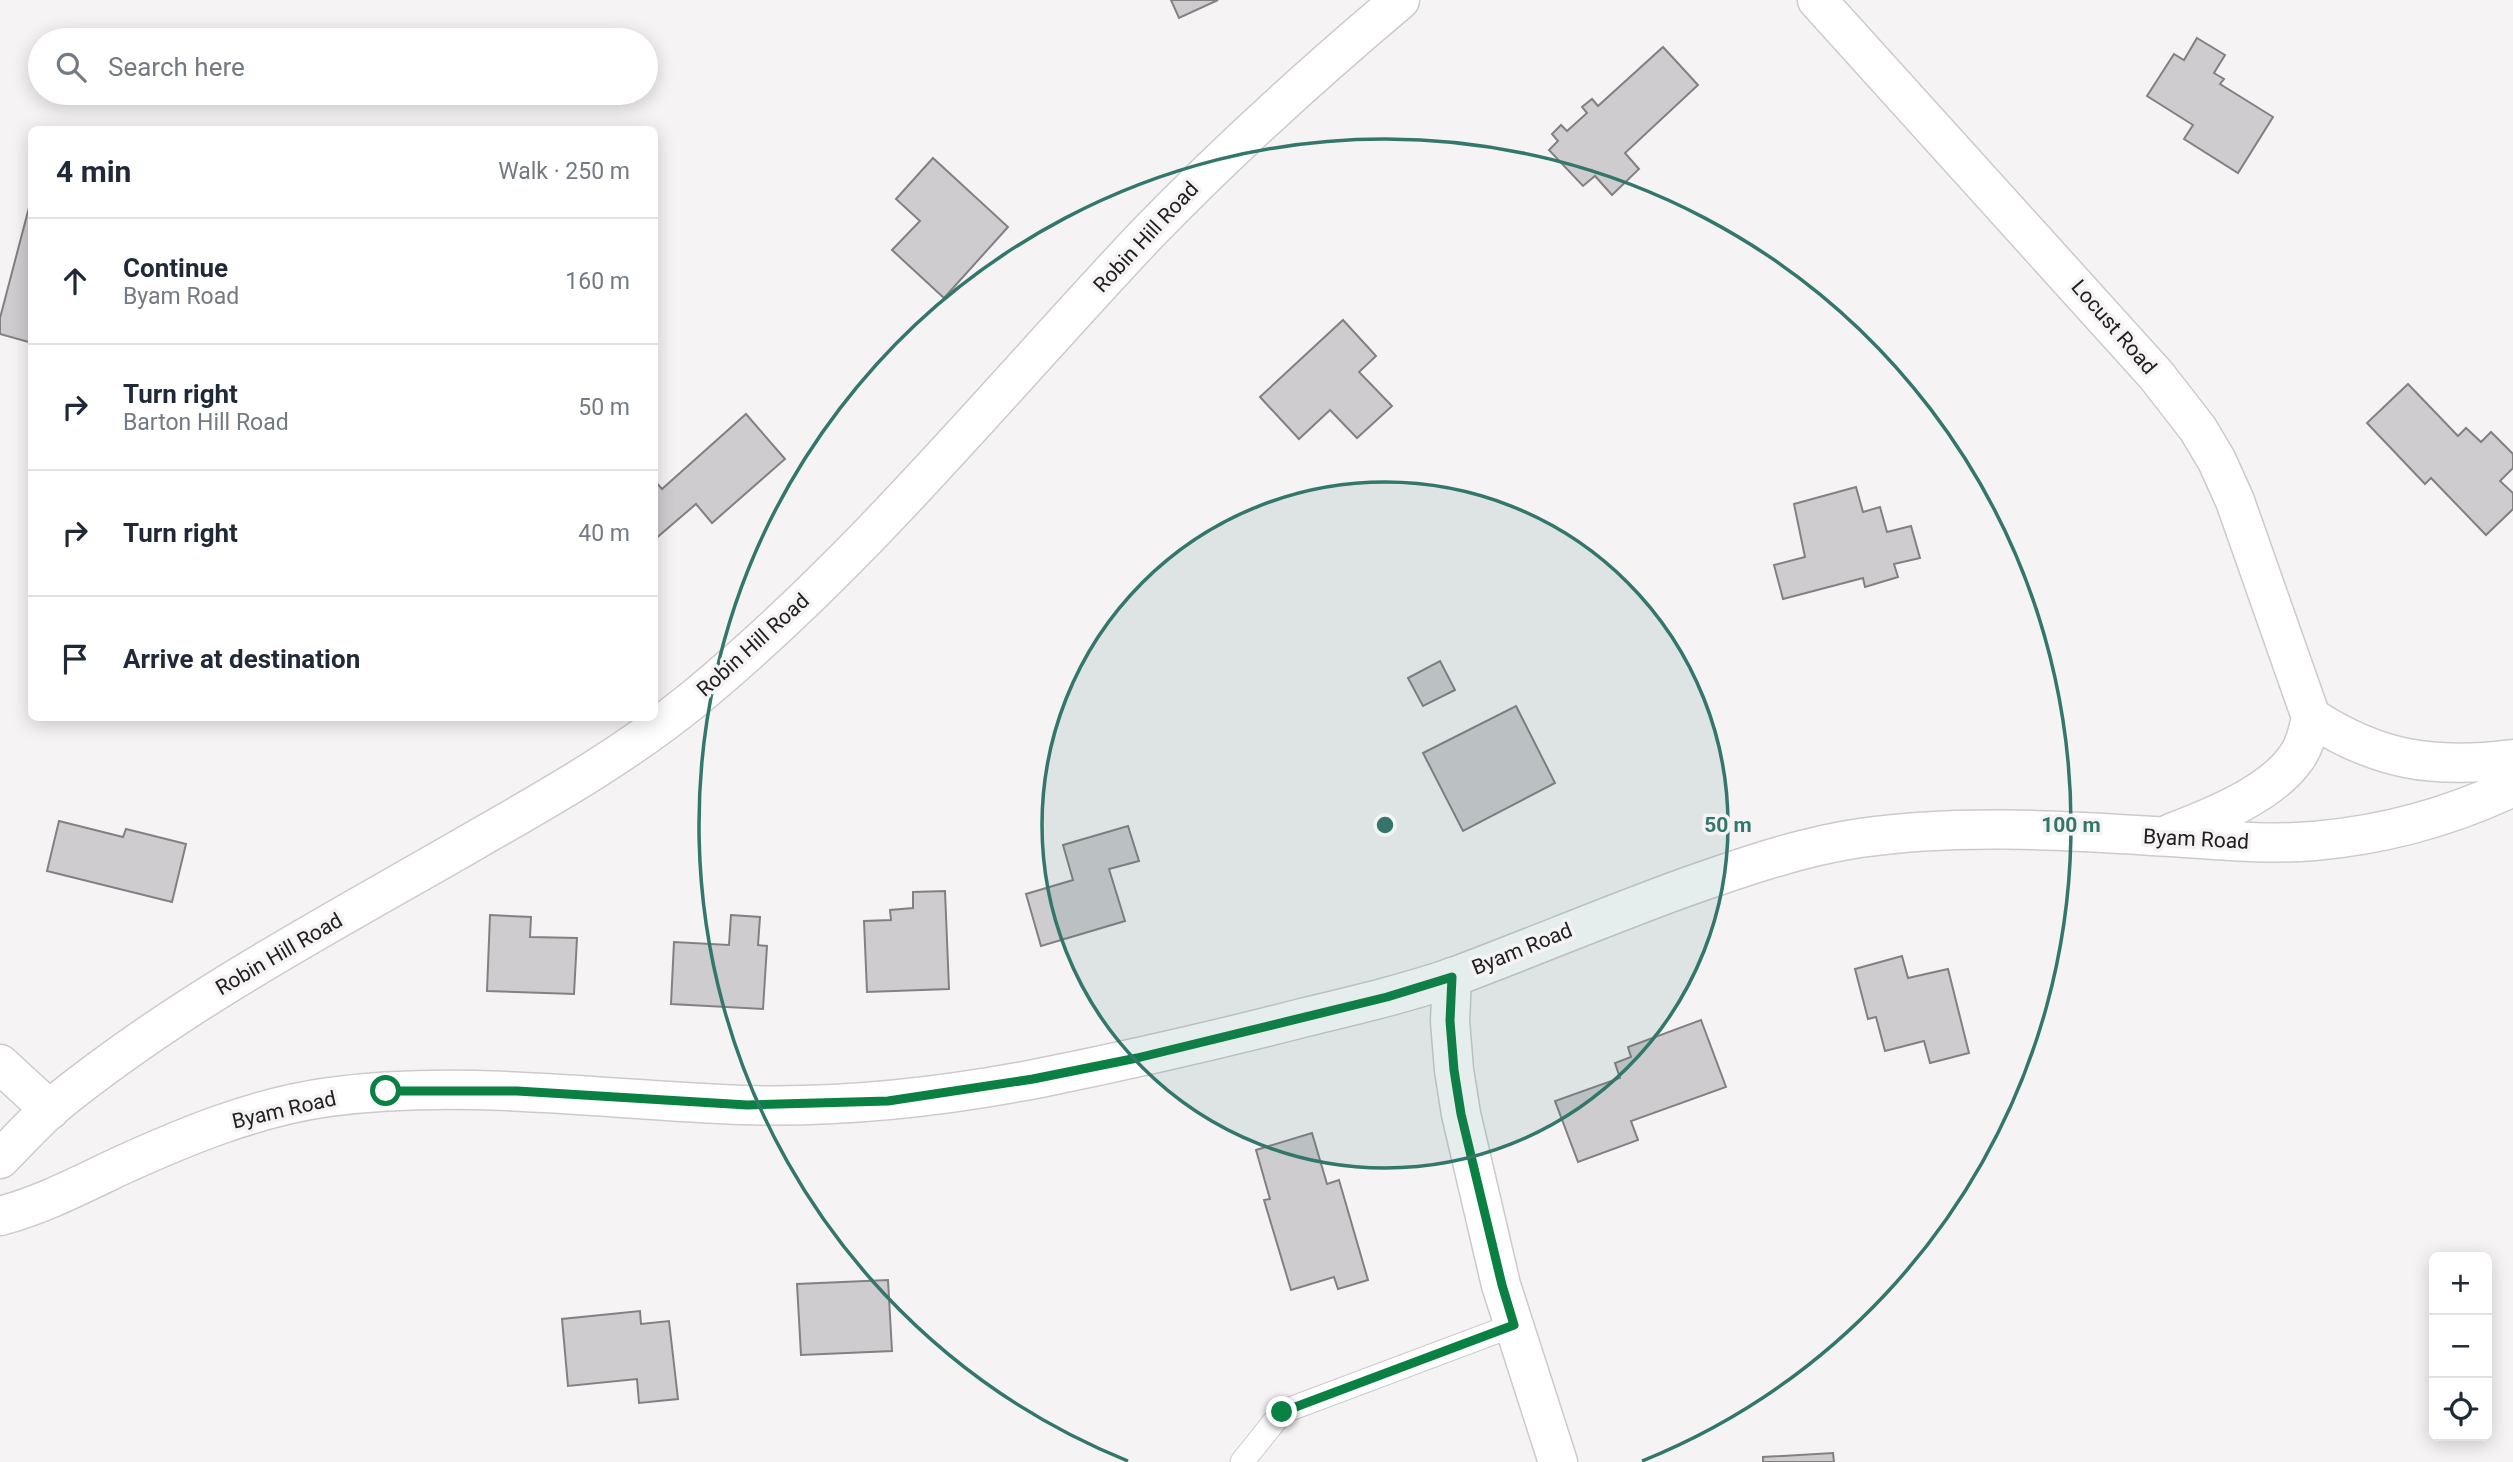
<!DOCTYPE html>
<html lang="en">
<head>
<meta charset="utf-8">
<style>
	:root { --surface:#fff; --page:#f6f6f7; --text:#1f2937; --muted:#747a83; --line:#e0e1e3 }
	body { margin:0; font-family:Roboto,sans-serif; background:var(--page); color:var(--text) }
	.controls { position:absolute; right:21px; bottom:21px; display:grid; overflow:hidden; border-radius:10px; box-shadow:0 4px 18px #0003 }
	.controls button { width:63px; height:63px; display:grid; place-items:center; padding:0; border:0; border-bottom:2px solid var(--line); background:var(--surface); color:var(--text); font:35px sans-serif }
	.stop { position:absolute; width:21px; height:21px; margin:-16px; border:5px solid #0b8043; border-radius:50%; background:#fff }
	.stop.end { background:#0b8043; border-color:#fff; box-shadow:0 2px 7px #0008 }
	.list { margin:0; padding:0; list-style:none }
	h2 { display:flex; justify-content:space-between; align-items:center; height:91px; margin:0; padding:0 28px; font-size:30px }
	h2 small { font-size:23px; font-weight:400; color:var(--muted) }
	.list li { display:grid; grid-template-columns:46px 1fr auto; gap:21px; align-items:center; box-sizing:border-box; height:126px; padding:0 28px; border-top:2px solid var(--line) }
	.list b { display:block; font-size:26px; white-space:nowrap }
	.list p { margin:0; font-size:23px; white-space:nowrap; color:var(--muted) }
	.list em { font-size:23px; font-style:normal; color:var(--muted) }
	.icon { flex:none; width:38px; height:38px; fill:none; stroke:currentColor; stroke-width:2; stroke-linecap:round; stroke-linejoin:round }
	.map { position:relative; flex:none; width:2513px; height:1462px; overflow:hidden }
	.search { position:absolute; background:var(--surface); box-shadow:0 4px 18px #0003; left:28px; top:28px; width:630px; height:77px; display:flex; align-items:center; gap:18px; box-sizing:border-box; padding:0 24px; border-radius:38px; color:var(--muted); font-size:26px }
	.panel { position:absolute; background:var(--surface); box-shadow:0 4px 18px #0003; left:28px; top:126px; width:630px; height:595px; border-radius:10px }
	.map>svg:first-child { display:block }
</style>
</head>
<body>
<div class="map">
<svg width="2513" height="1462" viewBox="0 0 2513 1462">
	<rect width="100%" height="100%" fill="#f6f3f5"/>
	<!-- building -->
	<g fill="#cfcccf" stroke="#838082" stroke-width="2">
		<path d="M1171,0H1218L1179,18Z"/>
		<path d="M2197,38L2225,55L2214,73L2224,79L2220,84L2273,117L2238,173L2184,139L2193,125L2147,96L2174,54L2184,60Z"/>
		<path d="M1663,47L1698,85L1625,153L1639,169L1612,195L1595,176L1583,186L1549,150L1558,141L1552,134L1561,125L1567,131L1587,113L1582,107L1592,99L1598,106Z"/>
		<path d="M933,158L1008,227L944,298L892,250L920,221L896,199Z"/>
		<path d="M32,196V343L0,334V318Z"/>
		<path d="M1343,320L1376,356L1359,372L1392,406L1357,438L1330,410L1299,439L1260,397Z"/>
		<path d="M2408,384L2458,436L2466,428L2481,442L2491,432L2513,454V468L2500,481L2513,493V509L2486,535L2431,478L2425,484L2367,423Z"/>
		<path d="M746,414L785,459L712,523L696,504L654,540V480L662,489Z"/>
		<path d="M1856,487L1863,512L1880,507L1887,532L1911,526L1920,558L1894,564L1898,577L1865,587L1863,578L1783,599L1774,565L1805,557L1794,504Z"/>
		<path d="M1440,661L1455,690L1423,706L1408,678Z"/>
		<path d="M1516,706L1555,783L1463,831L1423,753Z"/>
		<path d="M59,821L123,837L126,829L186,844L172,902L47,871Z"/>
		<path d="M1128,826L1139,861L1109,869L1125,921L1041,946L1026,894L1073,880L1063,845Z"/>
		<path d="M945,891L949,989L867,992L864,921L891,920L890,910L913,908V892Z"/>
		<path d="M490,915L531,917L530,937L577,938L574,994L487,991Z"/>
		<path d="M731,915L760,917L758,945L767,946L763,1009L671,1004L674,942L729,945Z"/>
		<path d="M1902,956L1908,978L1948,969L1969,1053L1930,1063L1924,1041L1885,1051L1876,1017L1868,1019L1855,969Z"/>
		<path d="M1701,1020L1726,1087L1631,1121L1638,1140L1578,1162L1555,1101L1620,1078L1615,1063L1631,1057L1628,1047Z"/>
		<path d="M1312,1133L1327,1184L1339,1180L1368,1280L1338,1289L1334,1277L1291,1290L1264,1200L1270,1199L1256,1150Z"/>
		<path d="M888,1280L892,1351L801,1355L797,1284Z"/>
		<path d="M640,1311L641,1324L669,1321L678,1399L639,1403L637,1379L568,1386L562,1319Z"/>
		<path d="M1833,1453L1834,1462H1763V1457Z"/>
	</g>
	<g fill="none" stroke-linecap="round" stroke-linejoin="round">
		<!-- lane casing -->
		<g stroke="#cdcacc" stroke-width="25">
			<path id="lane" d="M1242,1462L1282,1412L1514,1325"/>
		</g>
		<!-- street casing -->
		<g stroke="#cdcacc" stroke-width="41">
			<g id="street">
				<path d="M1817,0L2156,375L2198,429L2217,461L2235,501L2311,717C2308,731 2305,746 2296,758C2271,794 2211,818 2171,833"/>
				<path d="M2311,717C2378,761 2434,769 2513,759"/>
				<path d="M1452,977L1450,1021L1454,1070L1461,1114L1501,1285L1558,1462"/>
				<path d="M0,1064L50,1110"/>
				<path d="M0,1159C17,1142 34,1123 52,1107C183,1000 334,922 479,838C554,795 628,753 695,698C861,561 997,393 1144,237C1225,153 1311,75 1400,0"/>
				<path d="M0,1216C42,1205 80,1185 120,1166C186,1136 256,1107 329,1097C466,1079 605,1100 743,1105C843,1108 942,1097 1040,1078C1129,1060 1217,1040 1306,1017C1356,1005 1407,993 1456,976C1533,947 1609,915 1686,887C1743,867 1800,847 1860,838C1963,823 2069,831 2171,837C2219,840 2267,845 2314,841C2384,835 2450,817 2513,787"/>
			</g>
		</g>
		<!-- lane -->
		<use href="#lane" stroke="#fff" stroke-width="23"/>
		<!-- street -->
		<use href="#street" stroke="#fff" stroke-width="38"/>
	</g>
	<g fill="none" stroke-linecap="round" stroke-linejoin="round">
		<!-- route -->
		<path stroke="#0b8043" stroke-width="9" d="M386,1091H517L747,1105L888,1101L1033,1079L1137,1058L1387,997L1452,977L1450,1021L1454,1070L1461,1114L1502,1285L1514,1325L1282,1412"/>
	</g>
	<!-- distance rings -->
	<circle cx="1385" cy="825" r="343" fill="#33776b" fill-opacity=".12"/>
	<g fill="none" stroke="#33776b" stroke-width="3.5">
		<circle cx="1385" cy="825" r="343"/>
		<path d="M1128 1461A686 686 0 1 1 1642 1461"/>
	</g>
	<g text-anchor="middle" stroke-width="7" stroke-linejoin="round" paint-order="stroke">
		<!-- street labels -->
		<g font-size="21" fill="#222122" stroke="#f6f3f5">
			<text transform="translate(1146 237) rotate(-47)" y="7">Robin Hill Road</text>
			<text transform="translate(2114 327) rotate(49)" y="7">Locust Road</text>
			<text transform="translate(753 645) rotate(-42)" y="7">Robin Hill Road</text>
			<text transform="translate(2196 839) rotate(3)" y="7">Byam Road</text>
			<text transform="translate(1522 949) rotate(-22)" y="7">Byam Road</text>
			<text transform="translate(279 954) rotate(-30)" y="7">Robin Hill Road</text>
			<text transform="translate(284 1110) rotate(-13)" y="7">Byam Road</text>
		</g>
	</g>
	<circle cx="1385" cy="825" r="10" fill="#33776b" stroke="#f6f3f5" stroke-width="3.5"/>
	<g font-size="21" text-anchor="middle" font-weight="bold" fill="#33776b" stroke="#f6f3f5" stroke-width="7" stroke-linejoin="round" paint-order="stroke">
		<text x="1728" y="832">50 m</text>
		<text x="2071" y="832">100 m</text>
	</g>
</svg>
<div class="controls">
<button>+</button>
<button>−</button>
<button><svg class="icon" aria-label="locate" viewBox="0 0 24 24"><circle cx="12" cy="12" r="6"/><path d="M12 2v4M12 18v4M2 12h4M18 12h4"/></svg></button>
</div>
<div class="stop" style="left:386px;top:1091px"></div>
<div class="stop end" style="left:1282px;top:1412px"></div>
<div class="search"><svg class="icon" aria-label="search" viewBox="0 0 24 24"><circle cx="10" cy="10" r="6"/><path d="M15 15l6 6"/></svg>Search here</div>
<section class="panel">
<h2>4 min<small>Walk · 250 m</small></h2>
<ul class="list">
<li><svg class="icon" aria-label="ahead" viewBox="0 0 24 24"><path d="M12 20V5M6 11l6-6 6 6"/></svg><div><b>Continue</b><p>Byam Road</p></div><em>160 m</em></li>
<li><svg class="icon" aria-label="right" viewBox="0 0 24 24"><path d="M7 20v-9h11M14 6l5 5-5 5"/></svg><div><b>Turn right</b><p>Barton Hill Road</p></div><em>50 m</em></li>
<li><svg class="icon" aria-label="right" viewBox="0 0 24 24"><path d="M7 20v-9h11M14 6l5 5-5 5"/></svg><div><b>Turn right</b></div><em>40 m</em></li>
<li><svg class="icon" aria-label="arrive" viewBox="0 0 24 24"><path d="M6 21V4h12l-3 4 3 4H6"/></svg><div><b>Arrive at destination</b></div></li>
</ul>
</section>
</div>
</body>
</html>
